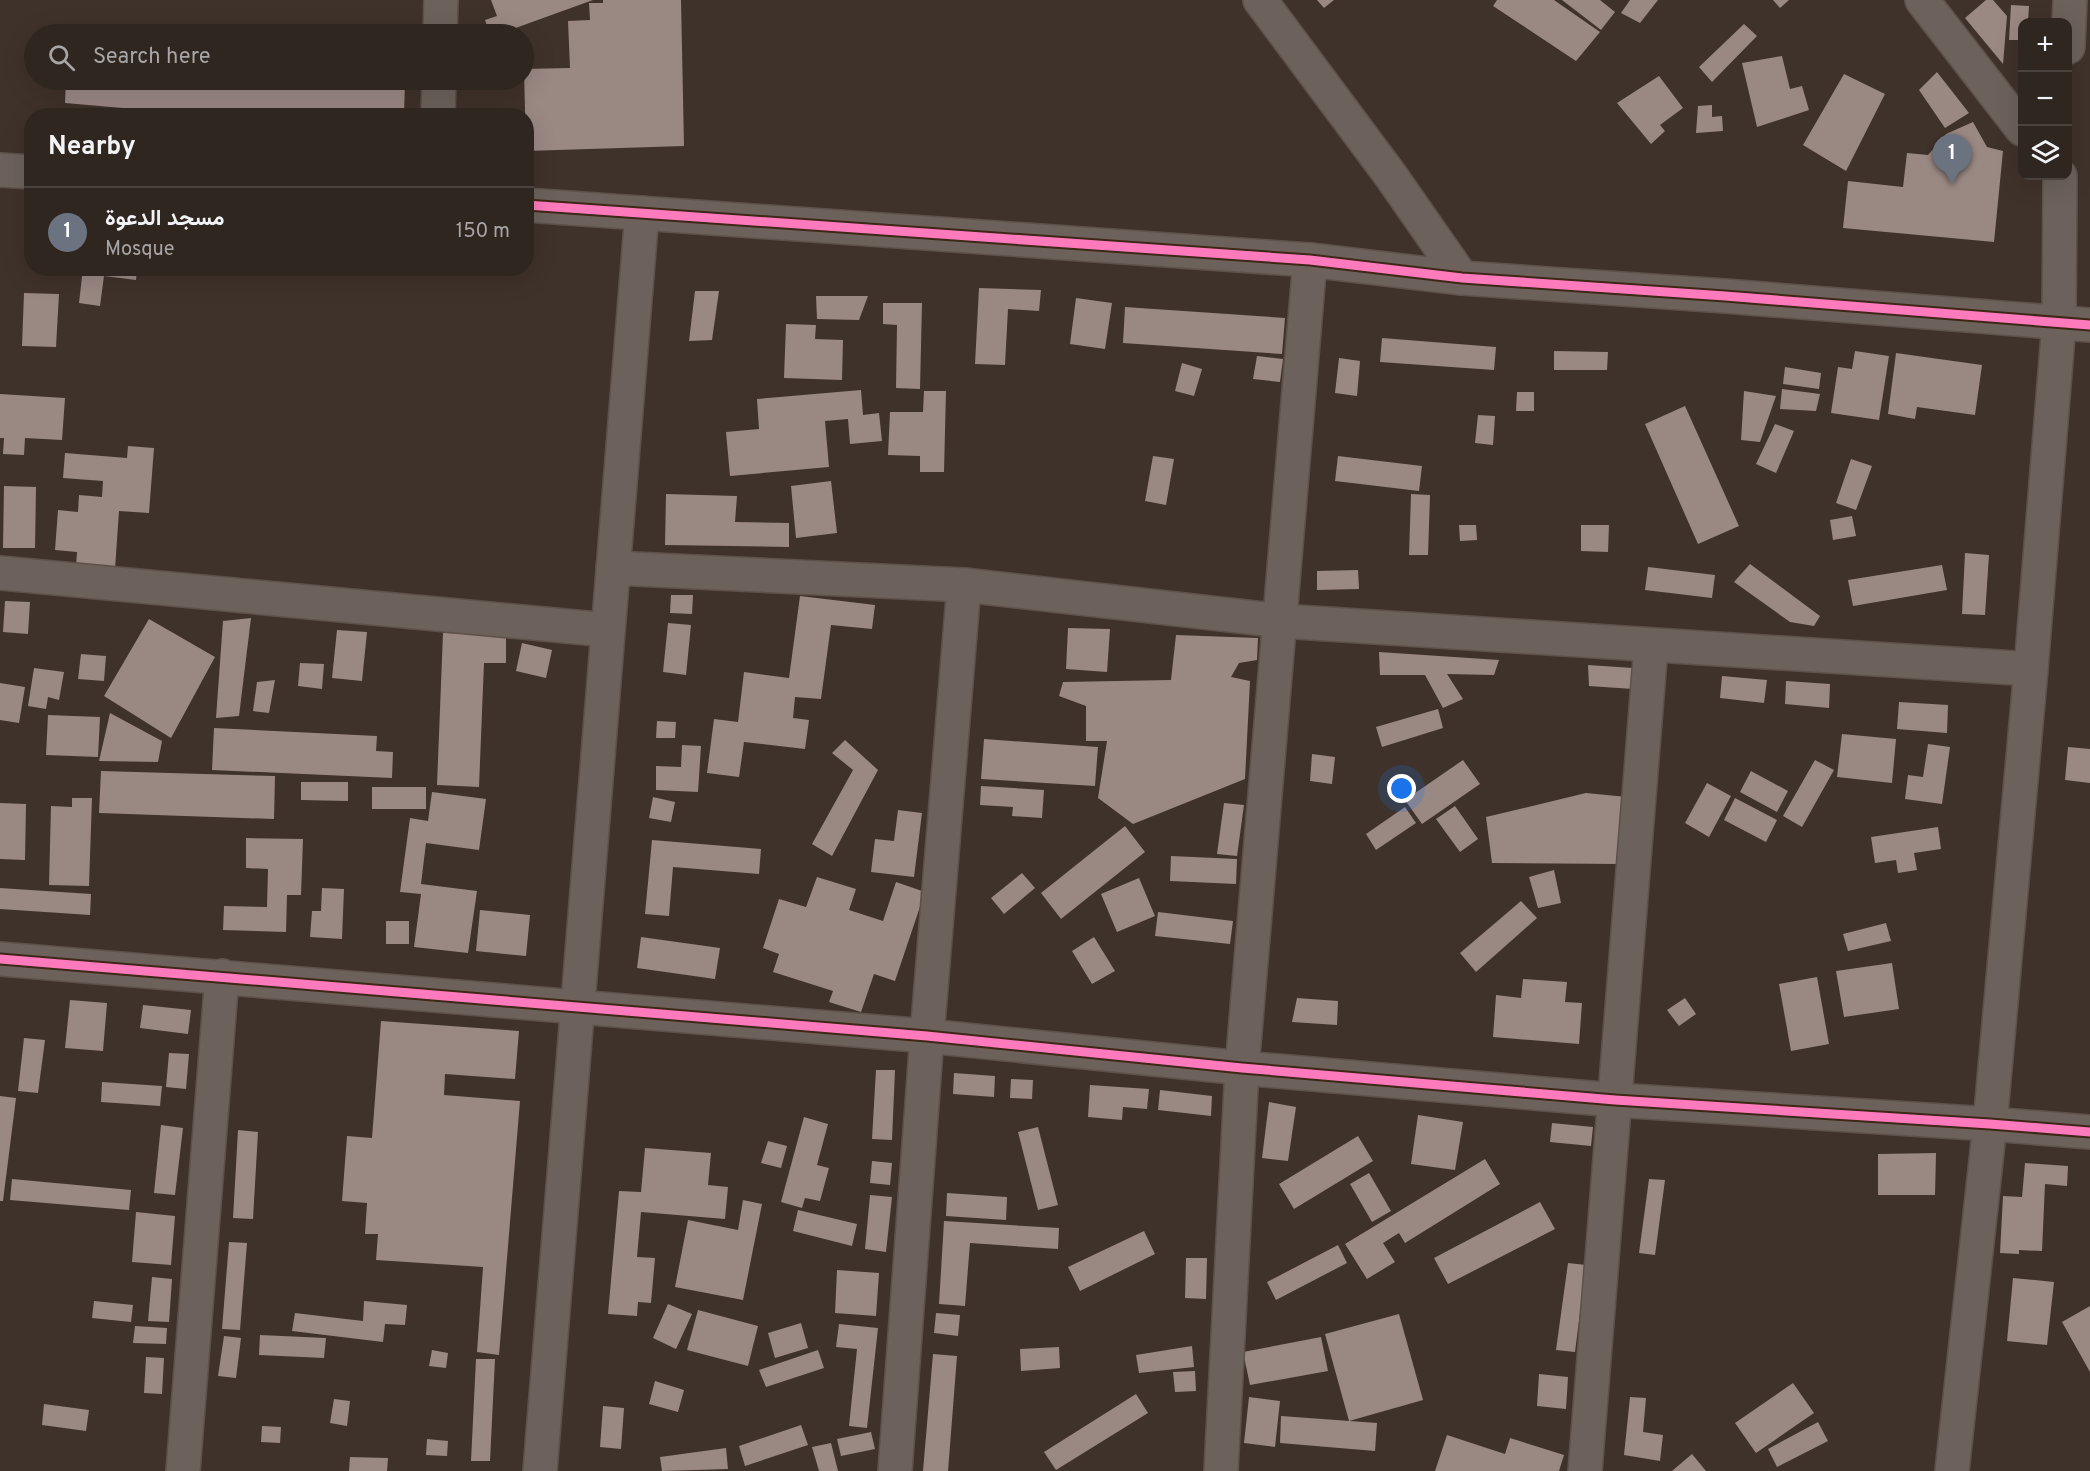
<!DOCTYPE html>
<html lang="en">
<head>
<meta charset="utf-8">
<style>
	:root { --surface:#2f2620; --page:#372e29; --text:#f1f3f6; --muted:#a7a5a5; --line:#4a433e; --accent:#b0a198 }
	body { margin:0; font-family:Overpass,Vazirmatn,sans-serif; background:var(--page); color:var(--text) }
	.controls { position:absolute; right:18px; top:18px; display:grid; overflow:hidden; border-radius:12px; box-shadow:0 6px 24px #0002 }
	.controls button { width:54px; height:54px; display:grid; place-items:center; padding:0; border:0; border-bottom:2px solid var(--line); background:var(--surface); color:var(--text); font:30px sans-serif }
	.you { position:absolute; left:1402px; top:789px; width:21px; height:21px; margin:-15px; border:4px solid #fff; border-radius:50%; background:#1a73e8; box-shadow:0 0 0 9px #1a73e833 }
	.badge { display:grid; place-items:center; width:39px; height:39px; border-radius:50%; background:var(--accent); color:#fff; font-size:20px; font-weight:700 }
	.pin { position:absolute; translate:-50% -50px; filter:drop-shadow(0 2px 3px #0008) }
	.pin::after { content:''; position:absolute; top:32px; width:21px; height:18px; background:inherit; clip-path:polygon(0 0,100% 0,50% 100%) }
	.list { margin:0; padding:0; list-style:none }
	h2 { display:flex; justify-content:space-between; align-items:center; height:78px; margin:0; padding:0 24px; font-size:26px }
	h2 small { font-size:20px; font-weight:400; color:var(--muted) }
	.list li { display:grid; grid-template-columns:39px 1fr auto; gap:18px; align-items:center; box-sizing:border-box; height:90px; padding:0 24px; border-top:2px solid var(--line) }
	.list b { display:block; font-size:22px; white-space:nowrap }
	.list p { margin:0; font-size:20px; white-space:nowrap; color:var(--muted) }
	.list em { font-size:20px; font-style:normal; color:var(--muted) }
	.icon { flex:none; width:33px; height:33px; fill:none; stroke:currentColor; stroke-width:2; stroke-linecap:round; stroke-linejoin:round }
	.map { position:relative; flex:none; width:2090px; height:1471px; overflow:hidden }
	.search { position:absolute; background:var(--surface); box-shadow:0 6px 24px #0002; left:24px; top:24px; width:510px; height:66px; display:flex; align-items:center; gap:15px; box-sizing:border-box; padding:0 21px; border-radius:33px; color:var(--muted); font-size:22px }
	.panel { position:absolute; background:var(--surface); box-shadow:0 6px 24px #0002; left:24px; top:108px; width:510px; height:168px; border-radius:24px }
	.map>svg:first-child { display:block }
</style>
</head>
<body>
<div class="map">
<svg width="2090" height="1471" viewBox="0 0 2090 1471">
	<rect width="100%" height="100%" fill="#3f322a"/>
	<!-- building -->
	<g fill="#9a8883">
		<path d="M491,0H593L499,34H490L485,20L497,16Z"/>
		<path d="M603,0H681L684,146L526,151L524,69L570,68L568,21L590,20L589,3H603Z"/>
		<path d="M1317,0H1334L1324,8Z"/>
		<path d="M1497,0H1554L1600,32L1576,61L1493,6Z"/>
		<path d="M1562,0H1600L1615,12L1601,30Z"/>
		<path d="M1630,0H1658L1640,23L1621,13Z"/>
		<path d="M1773,0H1789L1780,8Z"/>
		<path d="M1986,0H1993L2007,16L2003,64L1965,18Z"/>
		<path d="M2011,5L2029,6L2028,22H2022V40H2009Z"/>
		<path d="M1744,24L1757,36L1712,82L1699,67Z"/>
		<path d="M1782,56L1790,89L1802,86L1809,110L1757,127L1742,63Z"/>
		<path d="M1937,72L1969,113L1945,128L1919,90Z"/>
		<path d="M1844,74L1885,94L1846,171L1803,145Z"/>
		<path d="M1659,76L1683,108L1660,125L1665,131L1651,144L1617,103Z"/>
		<path d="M66,80H405L404,116H215L65,103Z"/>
		<path d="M1712,105V117L1722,116L1723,131L1696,133L1698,106Z"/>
		<path d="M1973,122L1987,147L2003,151L1994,242L1843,228L1848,181L1903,187L1907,153L1928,155L1946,134Z"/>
		<path d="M83,268H137L136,280L104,276L100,306L79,303Z"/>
		<path d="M979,288L1041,290L1039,311L1008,309L1005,365L975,364Z"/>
		<path d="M695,291H719L712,340L689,341Z"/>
		<path d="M24,293L59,294L56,347L22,346Z"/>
		<path d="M816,296H868L859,320L817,319Z"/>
		<path d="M1076,298L1112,303L1105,349L1070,344Z"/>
		<path d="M883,303H922L920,389L896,388L897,325L883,324Z"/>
		<path d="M1125,307L1285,318L1282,354L1123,343Z"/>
		<path d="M786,324L816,325L815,339L843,340L842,380L784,378Z"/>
		<path d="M1382,338L1496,347L1494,370L1380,362Z"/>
		<path d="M1554,351L1608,352L1607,370H1554Z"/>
		<path d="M1855,351L1889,356L1879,420L1831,413L1838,367L1852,369Z"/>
		<path d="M1896,353L1982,365L1975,415L1917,407L1915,419L1888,414Z"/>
		<path d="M1257,356L1283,359L1280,382L1253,379Z"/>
		<path d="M1339,358L1360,361L1357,396L1335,393Z"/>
		<path d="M1182,363L1202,369L1194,396L1175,391Z"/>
		<path d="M1785,367L1821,373L1819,389L1783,384Z"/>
		<path d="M1782,389L1820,394L1816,411L1780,409Z"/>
		<path d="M861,390L863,415L879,413L882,441L850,444L848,419L825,421L829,467L730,476L726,432L759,429L757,399Z"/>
		<path d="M924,391H946L944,472H920V456L888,455L890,412H923Z"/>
		<path d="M1744,391L1776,396L1760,442L1741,440Z"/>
		<path d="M1517,392H1534V411H1516Z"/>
		<path d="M0,394L65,398L62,440L25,438L24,455L3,454L4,438H0Z"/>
		<path d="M1685,406L1739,526L1698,544L1645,424Z"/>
		<path d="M1478,415L1495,416L1493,445L1475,443Z"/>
		<path d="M1775,424L1794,431L1776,473L1756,464Z"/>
		<path d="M128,446L154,448L149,513L119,511L115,569L76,566L77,552L55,550L58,510L78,512L79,495L102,497L103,481L63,478L65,453L127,458Z"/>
		<path d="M1153,456L1174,459L1166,505L1145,501Z"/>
		<path d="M1338,456L1422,466L1419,491L1335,481Z"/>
		<path d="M1851,459L1872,466L1856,510L1836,503Z"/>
		<path d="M831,481L837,533L796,538L791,486Z"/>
		<path d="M4,486L36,487L35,548H3Z"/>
		<path d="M666,494L737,496L735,522L789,523V547L665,545Z"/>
		<path d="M1411,494L1430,495L1428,555H1409Z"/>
		<path d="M1852,516L1856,536L1833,540L1830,520Z"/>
		<path d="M1459,525H1476L1477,540L1460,541Z"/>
		<path d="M1581,525H1609L1608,552L1581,551Z"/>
		<path d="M1965,553L1989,555L1985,615L1962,614Z"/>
		<path d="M1750,564L1820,616L1814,626L1790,622L1734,582Z"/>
		<path d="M1942,565L1947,590L1853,606L1848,580Z"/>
		<path d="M1648,567L1715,575L1712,598L1645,590Z"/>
		<path d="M1358,570L1359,589L1317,590V571Z"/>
		<path d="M671,595H693L692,614L670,613Z"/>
		<path d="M800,596L875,605L872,629L831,625L821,699L795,697L793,718L809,720L805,749L744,742L739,777L707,773L714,719L738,722L744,672L789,678Z"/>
		<path d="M5,601L30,602L28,634L3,632Z"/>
		<path d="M251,618L239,716L216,718L223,621Z"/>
		<path d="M149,619L215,657L171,738L104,696Z"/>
		<path d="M668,623L691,625L686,675L663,672Z"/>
		<path d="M1068,628L1110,629L1107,672L1066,669Z"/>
		<path d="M337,630L367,632L362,681L332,678Z"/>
		<path d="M443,633L506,635V663H484L479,787L437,785Z"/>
		<path d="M1176,635L1258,638L1257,660L1239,663L1231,677L1250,681L1245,779L1133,824L1098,798L1107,741H1086V706L1059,696L1063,682L1171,680Z"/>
		<path d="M522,643L552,650L546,678L516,671Z"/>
		<path d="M1379,652L1499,660L1494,675L1447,674L1463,699L1443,708L1425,675H1380Z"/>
		<path d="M81,654L106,656L104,681L78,679Z"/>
		<path d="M300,663L324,664L322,689L298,686Z"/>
		<path d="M1588,665L1633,668V689L1589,686Z"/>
		<path d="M34,668L64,672L59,700L48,697L46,709L28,706Z"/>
		<path d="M1722,676L1767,680L1764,703L1720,698Z"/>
		<path d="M275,680L269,713L253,711L257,682Z"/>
		<path d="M1786,681L1830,684L1829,708L1785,704Z"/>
		<path d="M0,683L25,687L19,723L0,720Z"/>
		<path d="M1899,702L1948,705L1947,733L1897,729Z"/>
		<path d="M1438,709L1443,728L1382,747L1376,727Z"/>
		<path d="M110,713L162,741L158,762L99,761Z"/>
		<path d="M48,715L100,717L98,757L46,755Z"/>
		<path d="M657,721L676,722L675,738H656Z"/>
		<path d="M214,728L377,736L376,751L393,752L392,778L212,770Z"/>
		<path d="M1842,734L1896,739L1892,783L1837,777Z"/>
		<path d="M984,739L1098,747L1095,786L981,779Z"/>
		<path d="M845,740L878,770L832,856L812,844L853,770L832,753Z"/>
		<path d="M1928,744L1950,747L1942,804L1905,799L1908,775L1923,777Z"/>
		<path d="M682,745L701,746L698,792L656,790V766L681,767Z"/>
		<path d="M2068,747L2090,749V783L2065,780Z"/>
		<path d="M1312,754L1335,757L1332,784L1310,781Z"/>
		<path d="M1463,760L1480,784L1422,824L1405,800Z"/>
		<path d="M1815,760L1834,770L1802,827L1783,816Z"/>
		<path d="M101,771L275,776L274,819L99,813Z"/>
		<path d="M1751,771L1788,791L1777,812L1740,792Z"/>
		<path d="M301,782H348V801L301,800Z"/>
		<path d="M1707,783L1731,796L1709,837L1685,823Z"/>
		<path d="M981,786L1044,790L1042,818L1012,816L1013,807L980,805Z"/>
		<rect x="372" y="787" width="54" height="22"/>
		<path d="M432,792L486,799L479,850L426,843L421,884L477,891L468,953L414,947L421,894L400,892L410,818L428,821Z"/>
		<path d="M1586,793L1627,797L1621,864L1492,863L1486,817Z"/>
		<path d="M653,797L675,802L671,822L649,818Z"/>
		<path d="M72,798H92L89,886L49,885L51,806L72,807Z"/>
		<path d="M1735,798L1777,820L1766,842L1724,820Z"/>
		<path d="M0,803L26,804L25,860L0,859Z"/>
		<path d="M1224,803L1244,805L1237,856L1217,854Z"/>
		<path d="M1455,806L1478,839L1460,852L1436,819Z"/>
		<path d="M1405,807L1416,823L1376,850L1366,834Z"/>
		<path d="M898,810L922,813L914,877L871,872L875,839L894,841Z"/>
		<path d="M1125,826L1145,852L1061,919L1041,893Z"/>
		<path d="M1938,827L1941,849L1914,853L1917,870L1898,873L1896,860L1875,863L1871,837Z"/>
		<path d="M246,838L303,839L301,895H287L286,932L223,930L224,906L267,907L268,869L246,868Z"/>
		<path d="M652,840L761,849L759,874L673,867L669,916L645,914Z"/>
		<path d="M1171,856L1237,859L1236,884L1170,881Z"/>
		<path d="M1554,870L1561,903L1538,908L1529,877Z"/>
		<path d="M1022,873L1035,888L1004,914L991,898Z"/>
		<path d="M817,877L856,889L849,910L883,921L896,882L925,892L895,981L874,974L861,1012L829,1002L833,991L773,972L779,954L763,948L779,899L806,907Z"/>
		<path d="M1139,878L1155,916L1117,932L1101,894Z"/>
		<path d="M0,888L91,894L90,915L0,909Z"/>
		<path d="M322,888L344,889L342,939L310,937L312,911H321Z"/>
		<path d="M1521,901L1537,918L1476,972L1460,953Z"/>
		<path d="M480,910L530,915L526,956L476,951Z"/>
		<path d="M1158,912L1233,921L1230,944L1155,936Z"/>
		<rect x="386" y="921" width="23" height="23"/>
		<path d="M1886,923L1891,941L1848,951L1843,934Z"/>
		<path d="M641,937L720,948L715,979L637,968Z"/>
		<path d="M1094,937L1115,971L1092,984L1072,951Z"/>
		<path d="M1892,963L1899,1009L1844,1017L1836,971Z"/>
		<path d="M1817,977L1829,1044L1791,1051L1779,984Z"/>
		<path d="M1523,979L1567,982L1565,1002L1582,1003L1579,1044L1493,1037L1496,995L1521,998Z"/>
		<path d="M1297,998L1338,1001L1337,1025L1292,1022Z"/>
		<path d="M1685,998L1696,1014L1679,1026L1667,1010Z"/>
		<path d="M70,1000L107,1003L103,1051L65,1048Z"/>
		<path d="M143,1005L191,1010L188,1034L140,1028Z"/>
		<path d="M381,1021L519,1031L515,1079L445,1074L444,1095L520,1101L499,1355L477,1352L483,1267L376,1260L378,1234H365L367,1203L342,1201L347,1136L372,1138Z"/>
		<path d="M24,1038L45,1040L38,1093L18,1091Z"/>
		<path d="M169,1053L189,1054L186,1089L166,1087Z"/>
		<path d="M876,1070H895L892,1140L872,1139Z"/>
		<path d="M954,1073L995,1076L994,1097L953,1094Z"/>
		<path d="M1011,1079L1033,1080L1032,1099L1010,1098Z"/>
		<path d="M102,1082L162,1086L160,1106L101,1102Z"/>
		<path d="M1090,1085L1149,1089L1147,1109L1123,1107L1122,1120L1088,1117Z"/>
		<path d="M1160,1090L1212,1096L1211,1116L1158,1110Z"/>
		<path d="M0,1096L16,1098L3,1201H0Z"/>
		<path d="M1269,1102L1296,1107L1288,1161L1262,1158Z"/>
		<path d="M1418,1115L1463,1122L1455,1170L1411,1164Z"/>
		<path d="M804,1117L828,1124L817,1165L829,1168L820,1201L805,1198L802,1208L781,1202Z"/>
		<path d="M1552,1123L1593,1127L1591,1146L1550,1142Z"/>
		<path d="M161,1125L183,1128L175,1195L154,1193Z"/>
		<path d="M1038,1127L1058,1205L1038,1210L1018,1132Z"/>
		<path d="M238,1130L258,1132L253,1219L233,1218Z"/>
		<path d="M1358,1136L1373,1161L1294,1209L1279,1184Z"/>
		<path d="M768,1141L787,1146L781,1168L761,1163Z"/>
		<path d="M645,1148L711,1153L708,1185L728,1187L725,1219L641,1212L637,1257L655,1258L651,1303L638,1302L637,1316L608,1314L619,1191L641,1192Z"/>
		<path d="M1936,1153L1935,1195H1878V1154Z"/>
		<path d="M1485,1159L1500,1184L1405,1243L1399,1233L1383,1243L1395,1262L1367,1279L1345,1244Z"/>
		<path d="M872,1161L892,1163L890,1185L870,1183Z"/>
		<path d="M2025,1163L2068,1166L2067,1186L2045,1184L2042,1251L2019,1250V1254L2000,1253L2003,1196L2022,1197Z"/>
		<path d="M1369,1173L1391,1211L1372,1222L1350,1184Z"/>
		<path d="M12,1179L131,1190L129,1210L10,1200Z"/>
		<path d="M1649,1179L1665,1180L1655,1255L1639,1253Z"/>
		<path d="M947,1193L1007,1197L1006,1220L946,1216Z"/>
		<path d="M870,1195L892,1197L886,1252L865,1249Z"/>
		<path d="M743,1200L762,1204L743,1300L675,1287L688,1220L738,1230Z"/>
		<path d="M1540,1202L1555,1229L1448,1284L1434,1258Z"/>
		<path d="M798,1210L857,1224L852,1246L793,1231Z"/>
		<path d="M136,1212L175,1216L171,1265L132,1262Z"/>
		<path d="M944,1221L1059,1228L1058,1249L970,1243L965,1306L939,1304Z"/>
		<path d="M1144,1231L1155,1254L1080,1291L1068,1267Z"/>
		<path d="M229,1242L247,1243L240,1330L222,1329Z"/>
		<path d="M1338,1245L1347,1263L1276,1300L1267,1282Z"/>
		<path d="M1186,1258H1207L1206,1299L1185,1298Z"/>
		<path d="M1568,1263L1586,1265L1575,1352L1556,1350Z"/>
		<path d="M837,1270L879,1273L876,1316L835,1313Z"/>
		<path d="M152,1277L172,1279L169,1322L148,1321Z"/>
		<path d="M2013,1278L2054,1282L2047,1345L2007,1341Z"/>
		<path d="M94,1301L133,1305L131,1322L92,1318Z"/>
		<path d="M364,1301L407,1305L405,1325L385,1324L383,1342L292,1331L295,1313L363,1321Z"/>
		<path d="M668,1304L692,1314L676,1349L653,1338Z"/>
		<path d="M2090,1306V1372L2062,1322Z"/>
		<path d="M698,1310L758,1326L748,1366L687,1350Z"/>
		<path d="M936,1313L960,1315L958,1336L934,1333Z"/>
		<path d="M1399,1314L1423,1400L1349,1421L1325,1334Z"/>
		<path d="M801,1323L808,1348L775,1358L768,1333Z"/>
		<path d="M839,1324L878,1328L867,1428L849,1426L857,1349L836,1347Z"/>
		<path d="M135,1326L167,1328L166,1344L133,1343Z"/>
		<path d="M260,1335L326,1338L324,1358L259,1355Z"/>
		<path d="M224,1336L241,1338L236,1378L218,1376Z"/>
		<path d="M1321,1337L1328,1371L1250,1385L1243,1352Z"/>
		<path d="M1192,1346L1194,1367L1139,1373L1136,1355Z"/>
		<path d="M1059,1347L1060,1368L1021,1371L1020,1349Z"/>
		<path d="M432,1350L448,1353L446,1368L429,1366Z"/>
		<path d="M818,1350L824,1368L766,1387L759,1370Z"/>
		<path d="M933,1354L957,1356L948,1471H923Z"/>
		<path d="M146,1357L164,1358L162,1394L144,1393Z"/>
		<path d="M476,1359H495L490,1461H471Z"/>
		<path d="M1195,1371L1196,1391L1175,1392L1173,1372Z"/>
		<path d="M1539,1374L1568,1377L1566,1409L1537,1406Z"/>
		<path d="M655,1381L684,1390L678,1412L649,1404Z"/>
		<path d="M1793,1383L1814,1413L1756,1453L1735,1423Z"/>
		<path d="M1136,1394L1148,1413L1056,1470L1044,1452Z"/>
		<path d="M1249,1397L1280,1401L1275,1447L1244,1443Z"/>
		<path d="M1630,1397L1646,1398L1643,1432L1663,1435L1660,1461L1624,1455Z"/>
		<path d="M334,1399L350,1401L347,1426L330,1423Z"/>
		<path d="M44,1404L89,1410L86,1431L42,1425Z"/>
		<path d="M603,1406L624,1408L621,1449L600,1447Z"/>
		<path d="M1281,1416L1377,1423L1375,1451L1280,1443Z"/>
		<path d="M1818,1422L1828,1441L1777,1467L1768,1449Z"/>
		<path d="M801,1425L808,1445L745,1466L739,1446Z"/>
		<path d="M262,1426L281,1427L280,1443L261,1442Z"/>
		<path d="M871,1432L875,1449L841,1456L837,1439Z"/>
		<path d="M1447,1435L1505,1454L1510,1438L1564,1455L1559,1471H1435Z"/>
		<path d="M427,1439L448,1441L447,1456L426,1455Z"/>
		<path d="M831,1443L838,1471H819L812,1447Z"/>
		<path d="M726,1448L728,1469L662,1471L660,1457Z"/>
		<path d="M1692,1454L1706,1471H1672Z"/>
		<path d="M350,1457L388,1458L387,1471H349Z"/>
	</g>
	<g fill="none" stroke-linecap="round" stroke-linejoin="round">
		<!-- minor casing -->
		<g stroke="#5d5149" stroke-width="36">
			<g id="minor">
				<path d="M1260,0L1391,176L1462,278"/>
				<path d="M1922,0L2022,129"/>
				<path d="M440,34L441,0"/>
				<path d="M2068,47L2070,0"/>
				<path d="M438,116L439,80"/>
				<path d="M613,568L964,585L1281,621L2031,669"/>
				<path d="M0,573L608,630"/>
				<path d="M0,959L927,1036L1242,1068L1615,1100L1990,1124L2090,1132"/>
				<path d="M183,1471L222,976"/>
				<path d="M540,1471L642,213"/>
				<path d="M895,1471L927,1036L964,585"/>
				<path d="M1221,1471L1242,1068L1310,260"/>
				<path d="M1585,1471L1651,646"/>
				<path d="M1952,1471L1990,1124L2031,669L2059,323L2060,176"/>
			</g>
		</g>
		<!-- tertiary casing -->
		<g stroke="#5d5149" stroke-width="36">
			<g id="tertiary">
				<path d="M0,170L32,172"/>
				<path d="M526,205L1310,260L1462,278L1725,296L2090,325"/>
			</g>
		</g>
		<!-- minor -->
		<use href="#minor" stroke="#6c625b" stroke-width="33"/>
		<!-- tertiary -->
		<use href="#tertiary" stroke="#6c625b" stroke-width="33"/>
		<!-- cycleway casing -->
		<g stroke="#3e2717" stroke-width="13">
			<g id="cycleway">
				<path d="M526,205L1310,260L1462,278L1725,296L2090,325"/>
				<path d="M0,959L927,1036L1242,1068L1615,1100L1990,1124L2090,1132"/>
			</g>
		</g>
		<!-- cycleway -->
		<use href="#cycleway" stroke="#fd7abc" stroke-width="9"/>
	</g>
</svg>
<div class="controls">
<button>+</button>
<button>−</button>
<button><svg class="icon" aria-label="layers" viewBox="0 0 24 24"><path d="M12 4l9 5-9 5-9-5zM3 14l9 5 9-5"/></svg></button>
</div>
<div class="you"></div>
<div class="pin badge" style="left:1952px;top:184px;background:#6b7280">1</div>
<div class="search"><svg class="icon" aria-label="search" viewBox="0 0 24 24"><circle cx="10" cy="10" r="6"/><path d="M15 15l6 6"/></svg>Search here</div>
<section class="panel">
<h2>Nearby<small></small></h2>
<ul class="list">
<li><span class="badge" style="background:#6b7280">1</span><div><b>مسجد الدعوة</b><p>Mosque</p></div><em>150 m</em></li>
</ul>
</section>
</div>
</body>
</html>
